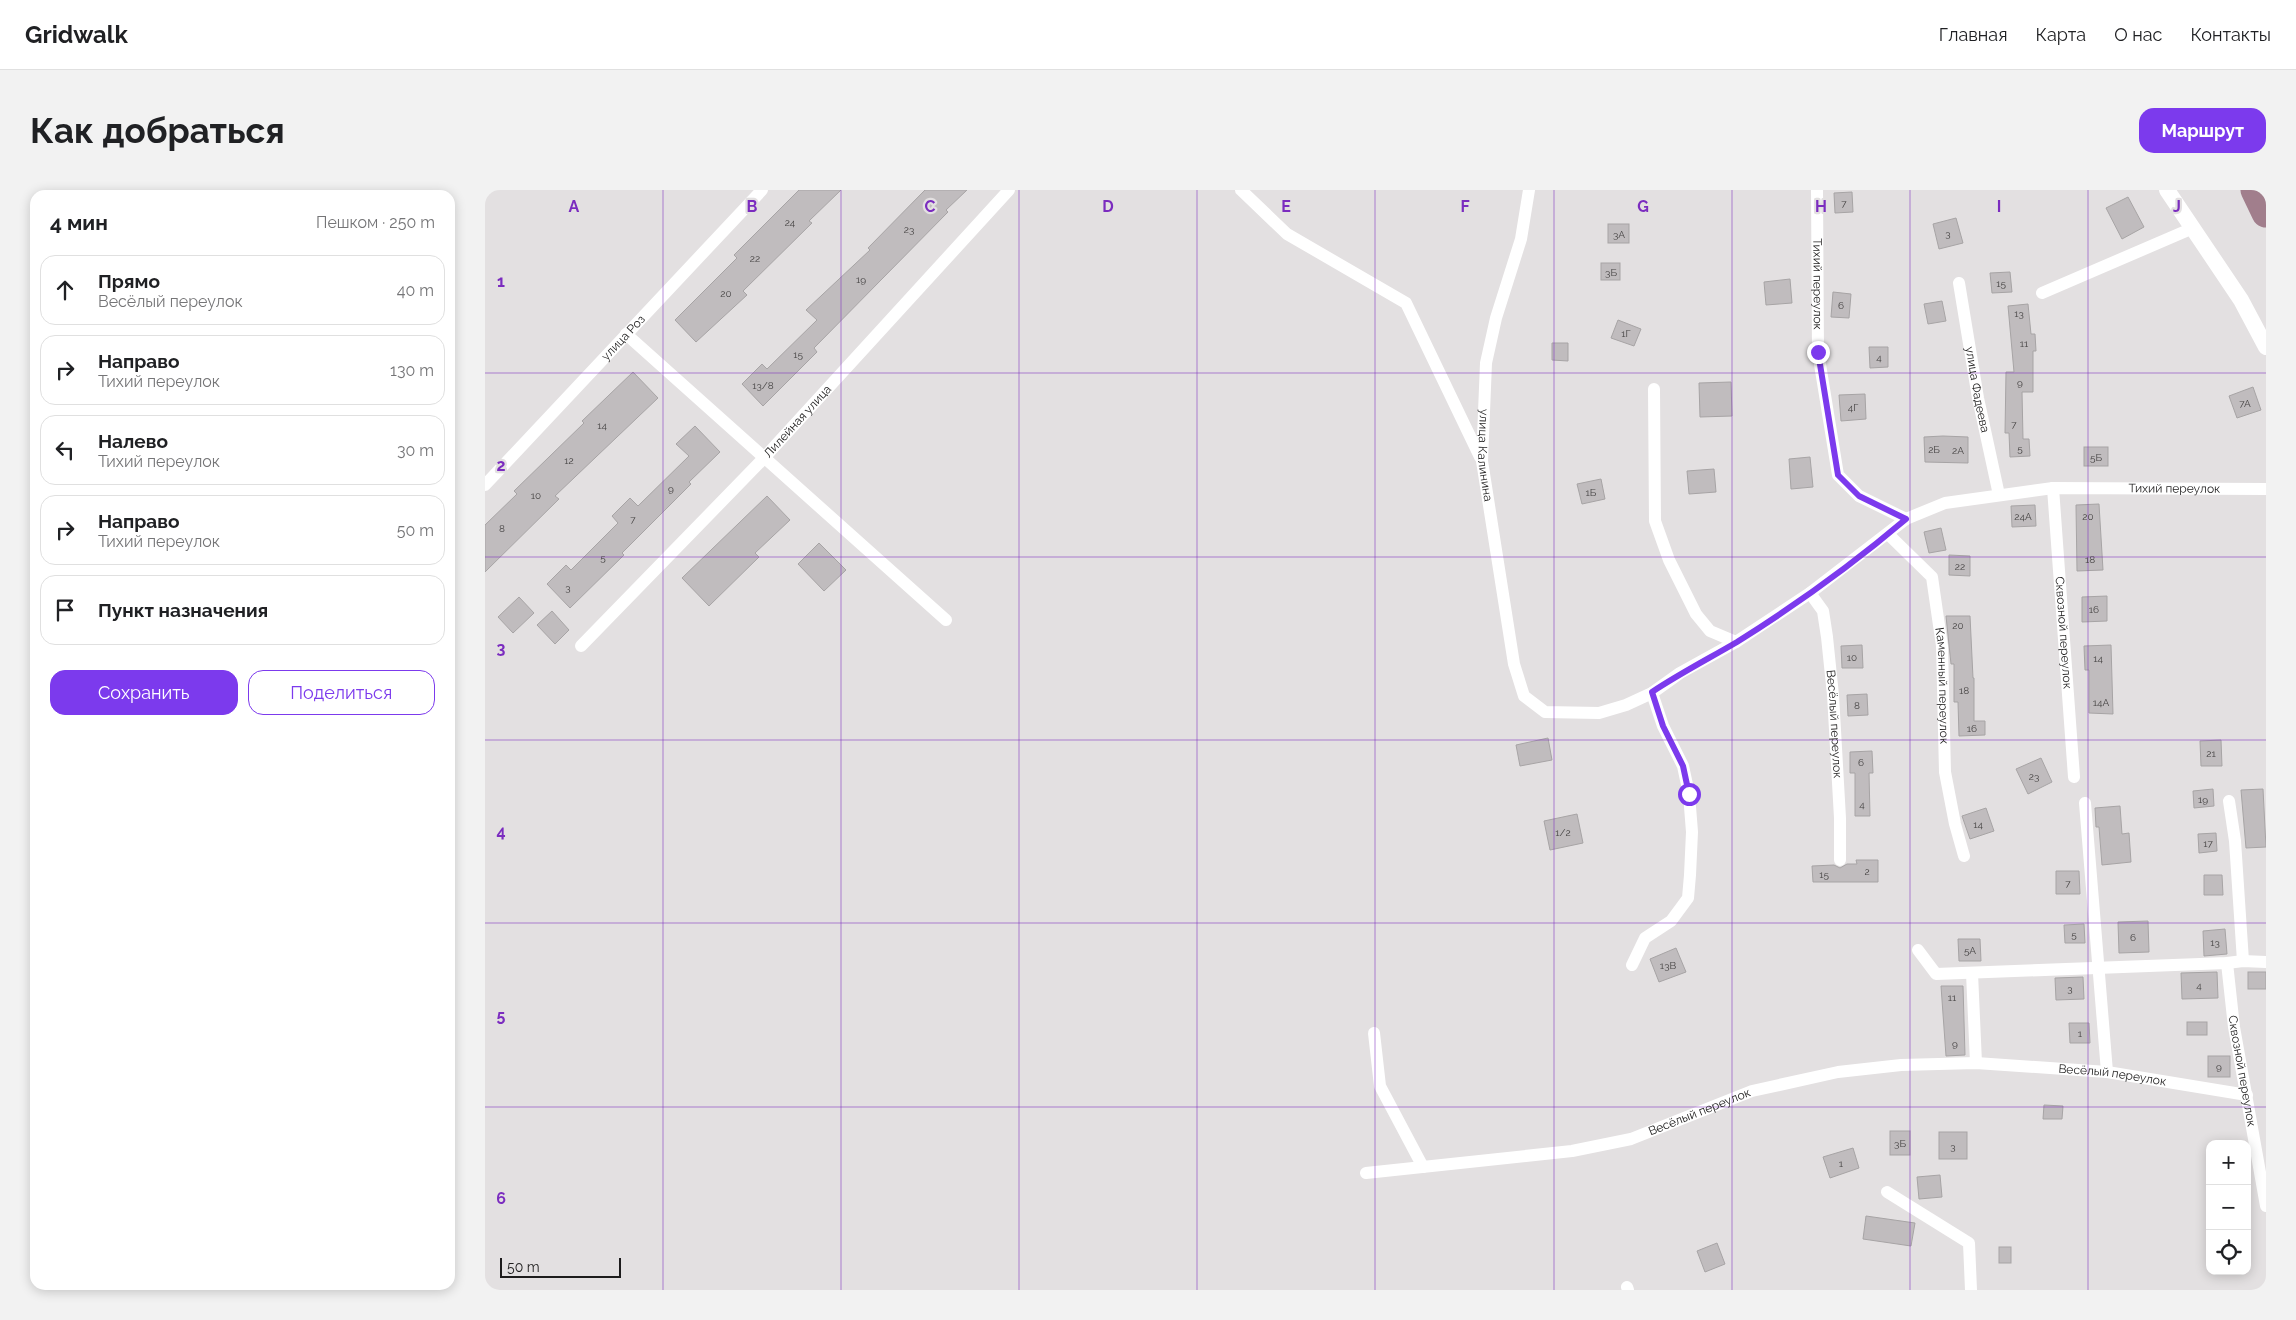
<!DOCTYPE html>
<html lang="ru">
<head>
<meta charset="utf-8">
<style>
	:root { --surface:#fff; --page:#f2f2f2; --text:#202124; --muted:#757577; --line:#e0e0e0; --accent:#7c3aed }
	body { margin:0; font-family:Raleway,sans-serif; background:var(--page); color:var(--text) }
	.controls { position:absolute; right:15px; bottom:15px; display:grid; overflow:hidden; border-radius:10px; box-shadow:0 2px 12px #0003 }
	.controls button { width:45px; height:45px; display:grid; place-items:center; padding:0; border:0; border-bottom:1px solid var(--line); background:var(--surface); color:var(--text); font:25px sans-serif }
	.scale { position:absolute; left:15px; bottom:12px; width:121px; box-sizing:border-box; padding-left:5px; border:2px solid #1d1c1c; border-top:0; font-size:14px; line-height:18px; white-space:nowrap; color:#1d1c1c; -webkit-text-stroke:4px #e3e0e1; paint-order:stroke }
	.stop { position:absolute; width:15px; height:15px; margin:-11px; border:4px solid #7c3aed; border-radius:50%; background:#fff }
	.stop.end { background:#7c3aed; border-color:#fff; box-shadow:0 1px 5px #0008 }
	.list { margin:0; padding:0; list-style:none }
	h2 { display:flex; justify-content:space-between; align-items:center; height:65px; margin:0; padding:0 20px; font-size:21px }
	h2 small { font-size:16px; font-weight:400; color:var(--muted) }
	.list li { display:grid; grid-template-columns:32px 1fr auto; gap:15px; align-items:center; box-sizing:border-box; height:70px; margin:0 10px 10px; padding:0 10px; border:1px solid var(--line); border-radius:15px }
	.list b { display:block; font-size:19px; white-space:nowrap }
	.list p { margin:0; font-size:16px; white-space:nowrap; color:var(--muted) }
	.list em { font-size:16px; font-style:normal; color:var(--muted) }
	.actions { display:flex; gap:10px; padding:15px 20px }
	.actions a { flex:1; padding:11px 0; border:1px solid var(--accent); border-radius:15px; text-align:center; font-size:18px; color:var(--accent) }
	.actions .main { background:var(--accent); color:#fff }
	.icon { flex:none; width:28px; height:28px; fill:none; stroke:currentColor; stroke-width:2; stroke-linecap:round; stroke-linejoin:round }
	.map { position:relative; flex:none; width:1781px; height:1100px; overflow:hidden; border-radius:15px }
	header { display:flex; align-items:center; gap:30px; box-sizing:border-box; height:70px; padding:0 25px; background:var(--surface); border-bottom:1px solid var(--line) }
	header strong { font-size:24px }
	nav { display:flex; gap:28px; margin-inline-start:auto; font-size:18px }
	.intro { display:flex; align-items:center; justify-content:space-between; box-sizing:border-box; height:120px; padding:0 30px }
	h1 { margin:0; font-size:35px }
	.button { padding:12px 22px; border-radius:15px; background:var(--accent); color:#fff; font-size:18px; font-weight:700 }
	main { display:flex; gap:30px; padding:0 30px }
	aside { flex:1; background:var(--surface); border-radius:15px; box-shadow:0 2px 12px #0003 }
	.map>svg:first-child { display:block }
</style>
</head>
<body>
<header>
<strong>Gridwalk</strong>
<nav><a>Главная</a><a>Карта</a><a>О нас</a><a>Контакты</a></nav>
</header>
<div class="intro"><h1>Как добраться</h1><a class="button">Маршрут</a></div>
<main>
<aside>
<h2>4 мин<small>Пешком · 250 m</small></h2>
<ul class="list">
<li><svg class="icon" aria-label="ahead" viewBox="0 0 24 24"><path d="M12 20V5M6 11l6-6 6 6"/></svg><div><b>Прямо</b><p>Весёлый переулок</p></div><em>40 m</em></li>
<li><svg class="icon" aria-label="right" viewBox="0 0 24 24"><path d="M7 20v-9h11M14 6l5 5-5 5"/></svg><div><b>Направо</b><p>Тихий переулок</p></div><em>130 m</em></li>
<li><svg class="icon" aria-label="left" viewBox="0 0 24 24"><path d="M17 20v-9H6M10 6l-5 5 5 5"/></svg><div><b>Налево</b><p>Тихий переулок</p></div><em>30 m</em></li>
<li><svg class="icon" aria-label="right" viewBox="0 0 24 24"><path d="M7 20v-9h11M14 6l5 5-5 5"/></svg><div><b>Направо</b><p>Тихий переулок</p></div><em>50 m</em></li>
<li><svg class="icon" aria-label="arrive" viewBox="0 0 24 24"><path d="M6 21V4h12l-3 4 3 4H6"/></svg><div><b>Пункт назначения</b></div></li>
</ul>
<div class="actions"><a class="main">Сохранить</a><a>Поделиться</a></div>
</aside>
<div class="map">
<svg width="1781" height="1100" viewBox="0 0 1781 1100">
	<rect width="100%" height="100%" fill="#e3e0e1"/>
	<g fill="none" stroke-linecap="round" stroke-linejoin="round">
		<!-- river -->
		<path stroke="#a17e8c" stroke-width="29" d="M1770,0L1781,23"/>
	</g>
	<!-- building -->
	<g fill="#c0bcbe" stroke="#a7a4a5">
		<path d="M314,0H356L324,31L327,33L258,101L262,105L211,152L190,130L252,68L249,65Z"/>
		<path d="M440,0H482L461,20L463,22L329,158L332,162L278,216L257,194L277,174L282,179L332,130L321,120L385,60L383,58Z"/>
		<path d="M1367,2L1368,22L1350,23L1349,3Z"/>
		<path d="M1643,7L1659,37L1637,49L1621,18Z"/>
		<path d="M1471,28L1478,53L1454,59L1448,34Z"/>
		<rect x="1123" y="34" width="21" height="19"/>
		<rect x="1116" y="73" width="19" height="17"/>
		<path d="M1525,82L1527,102L1507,103L1505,83Z"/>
		<path d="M1305,89L1307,113L1281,115L1279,92Z"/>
		<path d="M1348,102L1366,104L1364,128L1346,127Z"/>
		<path d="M1457,111L1461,131L1443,134L1439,114Z"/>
		<path d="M1543,114L1546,144H1550L1551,161H1548V202H1537L1538,249H1544L1545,266L1525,267L1524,243H1520L1521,182H1529L1523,116Z"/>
		<path d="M1133,130L1156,139L1149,156L1126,148Z"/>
		<path d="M1067,153H1083V171L1067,170Z"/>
		<path d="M1384,157H1403V177L1385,178Z"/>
		<path d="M148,182L173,208L70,306L74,309L0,382V335L32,304L29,301L99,233L97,231Z"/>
		<path d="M1246,192L1247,226L1215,227L1214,193Z"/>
		<path d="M1768,197L1776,220L1752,228L1744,206Z"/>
		<path d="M1380,204L1381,229L1356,231L1354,205Z"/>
		<path d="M210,236L235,262L204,292L206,294L137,363L139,365L85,418L62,394L81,375L86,380L133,333L127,326L145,308L153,316L204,266L191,254Z"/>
		<path d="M1458,246L1483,247V273L1440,272L1439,247Z"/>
		<rect x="1599" y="257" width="24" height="19"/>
		<path d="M1325,267L1328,297L1306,299L1304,269Z"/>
		<path d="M1229,279L1231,302L1204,304L1202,281Z"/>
		<path d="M1116,289L1120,309L1097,314L1092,294Z"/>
		<path d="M282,306L305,330L270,363L274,367L224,416L197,388Z"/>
		<path d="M1614,314L1618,380L1592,381L1591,315Z"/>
		<path d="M1550,315L1551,336L1527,337L1526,316Z"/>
		<path d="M1456,338L1461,360L1444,363L1439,342Z"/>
		<path d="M334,353L361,380L339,401L313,374Z"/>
		<path d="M1464,365L1485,366V386L1464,385Z"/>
		<path d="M1622,406V431L1597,432V407Z"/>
		<path d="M34,407L49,423L28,443L13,427Z"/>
		<path d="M67,421L84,440L70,454L52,435Z"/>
		<path d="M1461,426H1485L1488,488H1489V531H1500V545L1474,546L1473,512H1469V474H1466Z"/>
		<path d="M1377,455L1378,478H1357L1356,456Z"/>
		<path d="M1626,455L1628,524L1604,523V480H1600L1599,456Z"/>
		<path d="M1382,504L1383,525L1363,526L1362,505Z"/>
		<path d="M1063,548L1067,570L1035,576L1031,555Z"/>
		<path d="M1736,550L1737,576H1716L1715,551Z"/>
		<path d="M1387,561L1388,583H1384L1385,626H1370V583H1365V562Z"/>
		<path d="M1556,568L1567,592L1543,604L1531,579Z"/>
		<path d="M1728,599L1729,616L1709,618L1708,601Z"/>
		<path d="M1778,599L1781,657L1761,658L1756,600Z"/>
		<path d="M1635,616L1637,644L1644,643L1646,672L1617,675L1614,637H1611L1610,618Z"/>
		<path d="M1501,618L1509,641L1485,649L1477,626Z"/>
		<path d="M1092,624L1098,653L1065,660L1059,631Z"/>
		<path d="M1731,643L1732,661L1714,663L1713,644Z"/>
		<path d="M1371,670H1393V692H1328L1327,676L1349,675L1355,678L1362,674H1372Z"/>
		<path d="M1571,681H1594L1595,704H1571Z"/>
		<path d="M1719,685H1737L1738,705H1719Z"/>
		<path d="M1663,731L1664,762L1634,763L1633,732Z"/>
		<path d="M1599,734L1600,753H1580L1579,735Z"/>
		<path d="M1740,739L1742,764L1719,766L1718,741Z"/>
		<path d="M1473,749H1495L1496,771H1474Z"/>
		<path d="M1191,758L1201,782L1174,792L1165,769Z"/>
		<path d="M1732,782L1733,808L1697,809L1696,783Z"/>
		<rect x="1763" y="782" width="18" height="17"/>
		<path d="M1598,787L1599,809L1571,810L1570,788Z"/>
		<path d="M1456,796H1478L1480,865L1461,866Z"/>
		<rect x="1702" y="832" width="20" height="13"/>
		<path d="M1584,833H1604L1605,853H1585Z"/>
		<rect x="1723" y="866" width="22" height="21"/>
		<path d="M1559,915L1578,916L1577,929H1558Z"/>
		<rect x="1405" y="941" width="20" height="24"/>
		<rect x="1454" y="942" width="28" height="27"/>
		<path d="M1368,958L1374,978L1345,988L1338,967Z"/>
		<path d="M1455,985L1457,1007L1434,1009L1432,987Z"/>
		<path d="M1381,1026L1430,1033L1426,1056L1378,1049Z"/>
		<path d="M1232,1053L1240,1074L1220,1082L1212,1061Z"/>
		<rect x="1514" y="1057" width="12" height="16"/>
	</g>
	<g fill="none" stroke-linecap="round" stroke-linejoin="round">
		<!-- minor -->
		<g stroke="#fff" stroke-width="12">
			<path d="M756,0L802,44L921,113L995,267"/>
			<path id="s1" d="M1044,0L1036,49L1011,128L1001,173L997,271L1029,474L1039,506L1060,522L1114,523L1141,515L1167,503L1195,483L1251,452L1325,403L1421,329L1460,313L1568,298L1781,299"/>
			<path id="s2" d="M1332,0L1333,162L1353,285L1374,306L1421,329"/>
			<path id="s3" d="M1474,93L1493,208L1514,305"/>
			<path d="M1557,103L1708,38"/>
			<path d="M141,144L461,430"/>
			<path d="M1169,199L1170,331L1184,370L1211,424L1225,441L1251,452"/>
			<path id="s4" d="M0,295L277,0"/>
			<path id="s5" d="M1568,298L1589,587"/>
			<path id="s6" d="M1403,344L1447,387L1457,456L1460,582L1470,634L1479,666"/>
			<path id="s7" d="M1325,403L1338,421L1342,447L1348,505L1355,628V670"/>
			<path id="s8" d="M96,456L279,268L524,0"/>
			<path d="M1744,611L1750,651L1758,771"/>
			<path d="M1600,613L1622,882"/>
			<path d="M1433,760L1451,784L1742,773L1758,771L1781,772"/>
			<path id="s9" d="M1742,773L1749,837L1781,1016"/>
			<path d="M1147,775L1160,748L1186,731L1203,708L1205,685L1207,642L1204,604L1198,576L1178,536L1167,503"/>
			<path d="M1487,783L1491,873"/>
			<path d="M889,843L895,896L938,977"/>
			<path id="s10" d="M881,983L1087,961L1146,949L1267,901L1353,882L1416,875L1491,873L1622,882L1762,905"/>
			<path d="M1402,1002L1484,1053L1486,1100"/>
			<path d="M1142,1097L1143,1100"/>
		</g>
		<!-- tertiary -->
		<path stroke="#fff" stroke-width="16" d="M1682,0L1756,110L1781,157"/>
	</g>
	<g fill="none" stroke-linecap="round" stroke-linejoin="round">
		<!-- route -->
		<path stroke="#7c3aed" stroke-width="6" d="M1204,604L1198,576L1178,536L1167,502C1194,484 1223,469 1252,452C1311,415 1368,374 1421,329L1374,306L1353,285L1333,162"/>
	</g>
	<!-- grid -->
	<path fill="none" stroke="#7b2cbf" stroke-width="1" stroke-opacity="0.55" d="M178,0V1100M356,0V1100M534,0V1100M712,0V1100M890,0V1100M1069,0V1100M1247,0V1100M1425,0V1100M1603,0V1100M0,183H1781M0,367H1781M0,550H1781M0,733H1781M0,917H1781"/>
	<g text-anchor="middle" stroke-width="4.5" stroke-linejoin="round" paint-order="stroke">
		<!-- number labels -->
		<g font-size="10" fill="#464444">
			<text x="1359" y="17">7</text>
			<text x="305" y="36">24</text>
			<text x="424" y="43">23</text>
			<text x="1463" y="47">3</text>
			<text x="1134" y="48">3А</text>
			<text x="270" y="72">22</text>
			<text x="1126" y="86">3Б</text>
			<text x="376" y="93">19</text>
			<text x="1516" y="97">15</text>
			<text x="241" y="107">20</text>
			<text x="1356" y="119">6</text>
			<text x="1534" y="127">13</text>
			<text x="1141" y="147">1Г</text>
			<text x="1539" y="157">11</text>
			<text x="313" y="168">15</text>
			<text x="1394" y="171">4</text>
			<text x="1535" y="196">9</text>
			<text x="278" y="199">13/8</text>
			<text x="1760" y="217">7А</text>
			<text x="1368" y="221">4Г</text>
			<text x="1529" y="238">7</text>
			<text x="117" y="239">14</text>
			<text x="1535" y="262">5</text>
			<text x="1449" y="263">2Б</text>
			<text x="1473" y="264">2А</text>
			<text x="1611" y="271">5Б</text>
			<text x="84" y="274">12</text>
			<text x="186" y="302">9</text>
			<text x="1106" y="306">1Б</text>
			<text x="51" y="309">10</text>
			<text x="1538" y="330">24А</text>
			<text x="1603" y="330">20</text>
			<text x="148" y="333">7</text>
			<text x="17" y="342">8</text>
			<text x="118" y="371">5</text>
			<text x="1605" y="373">18</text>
			<text x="1475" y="380">22</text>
			<text x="83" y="401">3</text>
			<text x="1609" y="423">16</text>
			<text x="1473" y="439">20</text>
			<text x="1367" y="471">10</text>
			<text x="1613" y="472">14</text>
			<text x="1479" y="504">18</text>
			<text x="1616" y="516">14А</text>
			<text x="1372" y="519">8</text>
			<text x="1487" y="542">16</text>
			<text x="1726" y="567">21</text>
			<text x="1376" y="576">6</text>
			<text x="1549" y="590">23</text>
			<text x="1718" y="613">19</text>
			<text x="1377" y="618">4</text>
			<text x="1493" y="638">14</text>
			<text x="1078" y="646">1/2</text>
			<text x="1723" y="657">17</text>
			<text x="1382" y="685">2</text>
			<text x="1339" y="688">15</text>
			<text x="1583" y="697">7</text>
			<text x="1589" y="748">5</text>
			<text x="1648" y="751">6</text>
			<text x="1730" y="756">13</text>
			<text x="1485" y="764">5А</text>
			<text x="1183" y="779">13В</text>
			<text x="1714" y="799">4</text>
			<text x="1585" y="802">3</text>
			<text x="1467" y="811">11</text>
			<text x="1595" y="847">1</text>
			<text x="1470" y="857">9</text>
			<text x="1734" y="880">9</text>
			<text x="1415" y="957">3Б</text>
			<text x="1468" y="960">3</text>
			<text x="1356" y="977">1</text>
		</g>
		<!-- street labels -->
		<g font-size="12" fill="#1d1c1c" stroke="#e3e0e1">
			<text dy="4" stroke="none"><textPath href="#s2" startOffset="94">Тихий переулок</textPath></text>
			<text dy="4" stroke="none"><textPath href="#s4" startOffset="202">улица Роз</textPath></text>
			<text dy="4" stroke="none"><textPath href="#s3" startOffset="108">улица Фадеева</textPath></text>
			<text dy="4" stroke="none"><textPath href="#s8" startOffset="312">Лилейная улица</textPath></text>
			<text dy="4" stroke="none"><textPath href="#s1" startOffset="271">улица Калинина</textPath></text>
			<text dy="4" stroke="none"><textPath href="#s1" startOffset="1234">Тихий переулок</textPath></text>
			<text dy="4" stroke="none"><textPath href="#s5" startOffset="145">Сквозной переулок</textPath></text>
			<text dy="4" stroke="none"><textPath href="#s6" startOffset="171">Каменный переулок</textPath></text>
			<text dy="4" stroke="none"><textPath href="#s7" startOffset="136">Весёлый переулок</textPath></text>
			<text dy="4" stroke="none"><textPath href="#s9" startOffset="109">Сквозной переулок</textPath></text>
			<text dy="4" stroke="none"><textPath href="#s10" startOffset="761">Весёлый переулок</textPath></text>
			<text dy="4" stroke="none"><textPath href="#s10" startOffset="341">Весёлый переулок</textPath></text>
		</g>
	</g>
	<g font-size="16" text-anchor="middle" font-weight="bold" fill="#7b2cbf" stroke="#e3e0e1" stroke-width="4.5" stroke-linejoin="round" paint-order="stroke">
		<text x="89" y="22">A</text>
		<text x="267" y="22">B</text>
		<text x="445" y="22">C</text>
		<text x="623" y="22">D</text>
		<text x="801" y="22">E</text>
		<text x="980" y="22">F</text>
		<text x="1158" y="22">G</text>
		<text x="1336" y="22">H</text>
		<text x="1514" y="22">I</text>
		<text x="1692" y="22">J</text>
		<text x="16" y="97">1</text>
		<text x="16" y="281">2</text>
		<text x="16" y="464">3</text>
		<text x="16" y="647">4</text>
		<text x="16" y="831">5</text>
		<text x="16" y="1014">6</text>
	</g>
</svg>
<div class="controls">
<button>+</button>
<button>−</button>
<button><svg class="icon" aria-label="locate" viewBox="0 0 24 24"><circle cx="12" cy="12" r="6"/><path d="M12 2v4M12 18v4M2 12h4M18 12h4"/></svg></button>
</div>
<div class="scale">50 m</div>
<div class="stop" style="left:1204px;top:604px"></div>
<div class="stop end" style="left:1333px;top:162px"></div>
</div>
</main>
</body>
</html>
